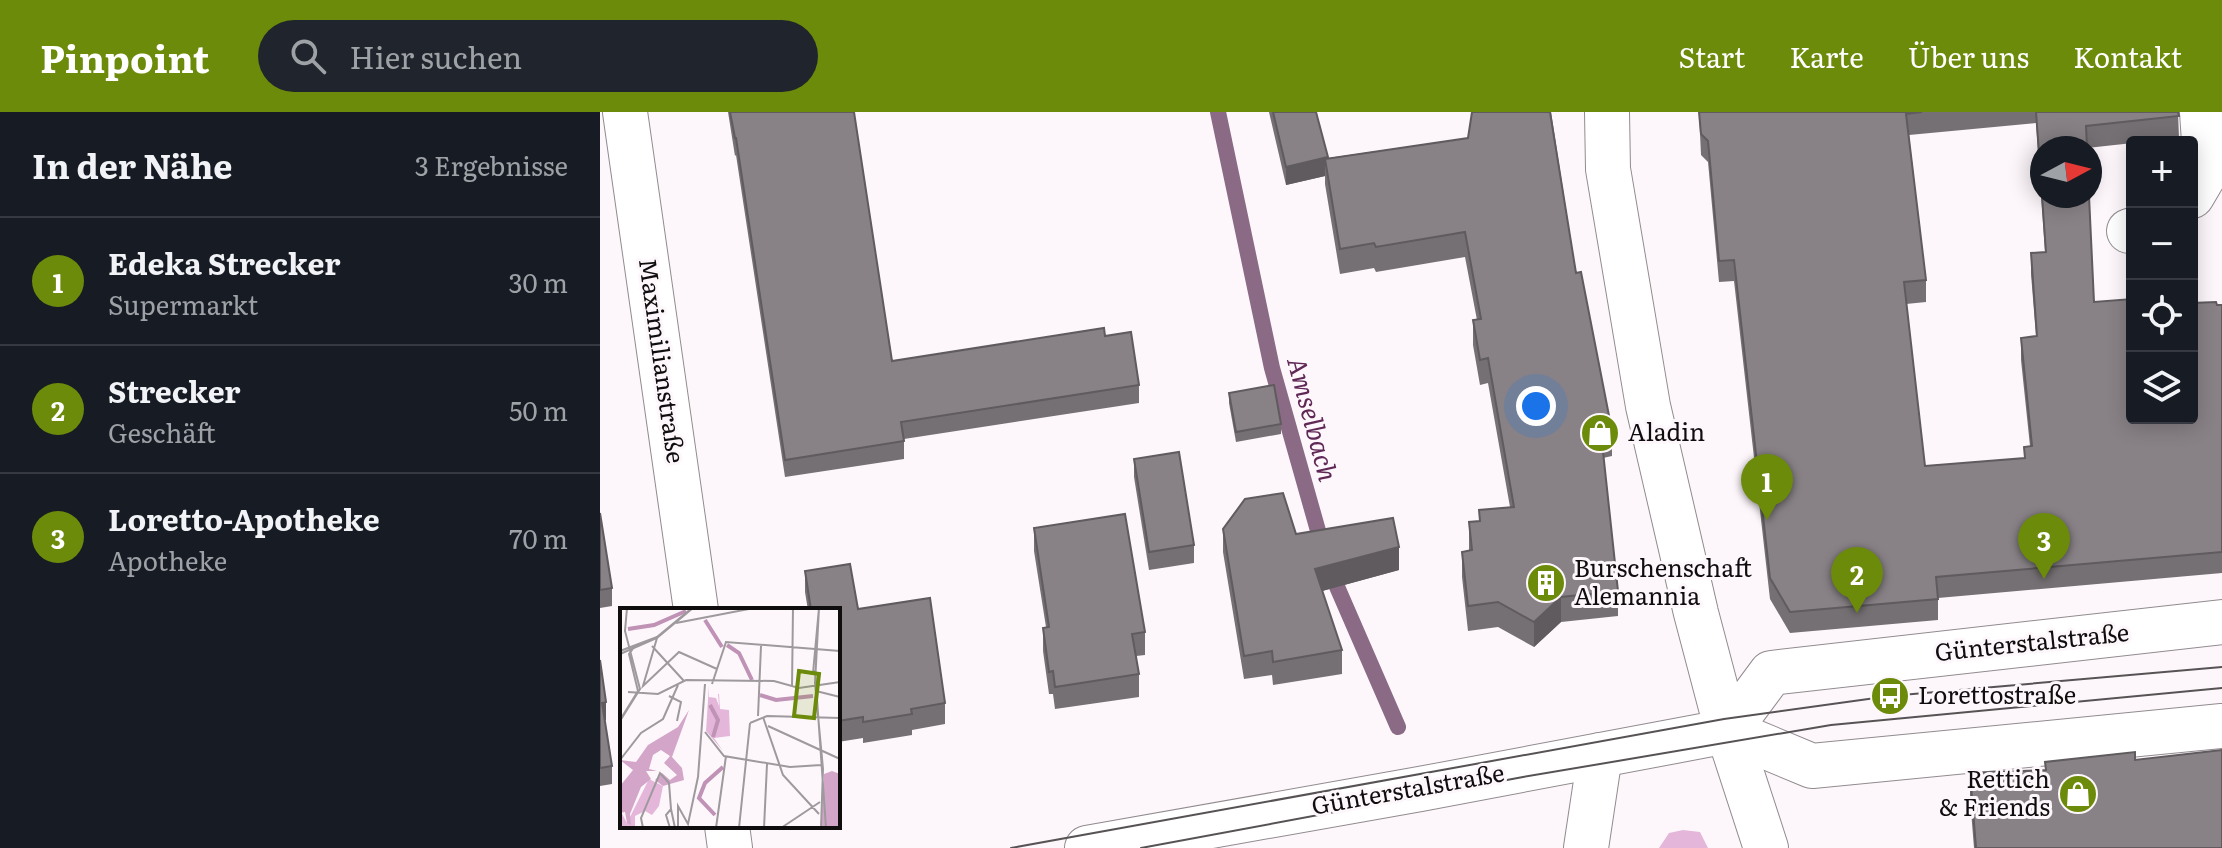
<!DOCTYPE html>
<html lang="de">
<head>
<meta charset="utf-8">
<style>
	:root { --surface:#171b24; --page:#20242c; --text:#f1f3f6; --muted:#9ea1a6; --line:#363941; --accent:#6c8b0a }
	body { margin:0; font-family:Literata,serif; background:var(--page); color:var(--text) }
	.controls { position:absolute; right:24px; top:24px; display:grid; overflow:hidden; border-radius:8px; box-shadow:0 4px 20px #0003 }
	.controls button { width:72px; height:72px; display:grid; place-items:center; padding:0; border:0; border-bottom:2px solid var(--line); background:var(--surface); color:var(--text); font:40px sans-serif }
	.compass { position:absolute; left:1430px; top:24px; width:72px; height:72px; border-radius:50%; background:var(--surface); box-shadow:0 4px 20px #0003; rotate:83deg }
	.you { position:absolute; left:936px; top:294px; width:28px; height:28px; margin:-20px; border:6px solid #fff; border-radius:50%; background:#1a73e8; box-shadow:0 0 0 12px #1a73e833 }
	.badge { display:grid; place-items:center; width:52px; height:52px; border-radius:50%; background:var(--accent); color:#fff; font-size:26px; font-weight:700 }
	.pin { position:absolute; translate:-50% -66px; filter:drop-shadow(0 2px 4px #0008) }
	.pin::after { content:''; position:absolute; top:42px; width:28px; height:24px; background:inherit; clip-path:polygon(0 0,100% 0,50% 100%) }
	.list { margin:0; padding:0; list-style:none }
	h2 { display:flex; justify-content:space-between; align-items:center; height:104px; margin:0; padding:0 32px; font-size:34px }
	h2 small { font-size:26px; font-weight:400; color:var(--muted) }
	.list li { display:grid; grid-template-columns:52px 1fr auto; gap:24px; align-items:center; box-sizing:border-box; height:128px; padding:0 32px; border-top:2px solid var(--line) }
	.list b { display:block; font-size:30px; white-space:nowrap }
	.list p { margin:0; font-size:26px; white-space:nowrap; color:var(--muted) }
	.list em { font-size:26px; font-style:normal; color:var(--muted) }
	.icon { flex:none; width:44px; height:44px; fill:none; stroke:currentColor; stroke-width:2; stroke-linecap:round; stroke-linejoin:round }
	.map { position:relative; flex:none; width:1622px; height:736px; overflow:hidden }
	header { display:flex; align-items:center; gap:48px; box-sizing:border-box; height:112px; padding:0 40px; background:var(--accent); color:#fff }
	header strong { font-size:38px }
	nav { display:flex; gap:44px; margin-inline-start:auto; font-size:28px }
	.search { width:560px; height:72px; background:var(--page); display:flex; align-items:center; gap:20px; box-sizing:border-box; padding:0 28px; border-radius:44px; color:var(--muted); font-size:30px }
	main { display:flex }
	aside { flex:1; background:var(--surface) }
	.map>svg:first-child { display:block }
</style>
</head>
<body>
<header>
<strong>Pinpoint</strong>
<div class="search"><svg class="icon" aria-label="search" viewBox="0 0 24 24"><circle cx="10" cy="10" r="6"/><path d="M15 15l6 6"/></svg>Hier suchen</div>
<nav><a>Start</a><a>Karte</a><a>Über uns</a><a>Kontakt</a></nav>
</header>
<main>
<aside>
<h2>In der Nähe<small>3 Ergebnisse</small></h2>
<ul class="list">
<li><span class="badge">1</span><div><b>Edeka Strecker</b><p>Supermarkt</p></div><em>30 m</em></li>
<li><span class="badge">2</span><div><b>Strecker</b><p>Geschäft</p></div><em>50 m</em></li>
<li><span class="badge">3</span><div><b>Loretto-Apotheke</b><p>Apotheke</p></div><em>70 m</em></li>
</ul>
</aside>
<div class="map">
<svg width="1622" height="736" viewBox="0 0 1622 736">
	<rect width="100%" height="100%" fill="#fdf7fb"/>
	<!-- green -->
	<path fill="#e4b7da" d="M1083,718L1100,720L1108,736H1059L1069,721Z"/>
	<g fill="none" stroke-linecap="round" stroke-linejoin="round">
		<!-- stream -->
		<path stroke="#8a6a84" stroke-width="16" d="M618,0L672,256L728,454L798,615"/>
		<!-- minor casing -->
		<g stroke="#918b8f" stroke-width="46">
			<g id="minor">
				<path d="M25,0L96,498"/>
				<path d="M1007,0L1008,57L1048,294L1096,501L1124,607L1166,736"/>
				<path d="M1592,84L1606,60L1602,0"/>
				<path d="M1529,119L1532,118"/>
				<path d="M127,714L130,736"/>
				<path d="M986,736L1000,643"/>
			</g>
		</g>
		<!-- major casing -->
		<g stroke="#918b8f" stroke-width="46">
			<g id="major">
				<path d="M1128,619L1171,561L1622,510"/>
				<path d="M487,736L820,677L1128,619L1212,654L1622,614"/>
			</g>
		</g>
		<!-- minor -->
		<use href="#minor" stroke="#fff" stroke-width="44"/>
		<!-- major -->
		<use href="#major" stroke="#fff" stroke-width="44"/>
		<!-- tram -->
		<g stroke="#575355" stroke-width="2">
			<path d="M411,736L1124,607L1290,584L1622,555"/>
			<path d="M541,736L923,665L1231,613L1622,576"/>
		</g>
	</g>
	<!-- wall -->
	<g fill="#757073" fill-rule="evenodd">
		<path d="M128,0H254L292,249L505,224L539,273V291L304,327V347L185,365L136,43L135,44Z"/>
		<path d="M669,0H716L728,46L868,26L872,0H951L976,161L1012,319V344L1003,346L1018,479V504L961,510L934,535L898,515L868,519L862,465V440L869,439V410L879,409V398L910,395L888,271L880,273L873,233V208H877L865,145L776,160L774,156L740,162L725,72V64L686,73Z"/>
		<path d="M1099,0H1578L1579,26L1487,36L1494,190L1532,306L1617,193H1622V461L1338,486V508L1190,521L1170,487L1134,169L1119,170L1108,50L1101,43ZM1436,11L1445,140L1431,141V162L1436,224L1421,226V248L1430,334L1424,335V346L1325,354L1306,192L1326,190V168L1309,23Z"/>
		<path d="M629,281L681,312V322L636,330L629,291Z"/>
		<path d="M534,347L594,433V451L549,458L534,365Z"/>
		<path d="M0,401L12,476V494L0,496Z"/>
		<path d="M434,416L545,520V543L536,544L539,562V585L455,597L453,582H449L443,539V516L446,515L434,439Z"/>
		<path d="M623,417L696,422L799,458L722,479L742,538V562L673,573L672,563L644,567L623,440Z"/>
		<path d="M205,459L258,497L345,591V612L312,618V623L263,631V626L238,630V498H208L205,480Z"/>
		<path d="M0,548L6,608H5L12,654V672L0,674Z"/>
		<path d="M1535,648L1622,736H1374L1370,686V661L1445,659V650Z"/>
	</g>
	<!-- shaded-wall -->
	<g fill="#5f5b5e">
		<path d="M728,45V63L725,47V64L686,73V55Z"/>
		<path d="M799,435V458L715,481V457Z"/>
		<path d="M961,485V510L934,535V510Z"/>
		<path d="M6,590V608L2,609V591Z"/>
	</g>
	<!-- building -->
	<g fill="#888286" stroke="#5f5b5e" stroke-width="2">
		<path d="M130,0H254L292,249L504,216L505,224L531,220L539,273L301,310L304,329L185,348L136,26H135Z"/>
		<path d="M673,0H716L728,45L686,55Z"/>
		<path d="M872,0H950L976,161L981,160L1012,319L1001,321L1018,479L961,485L934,510L898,490L868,494L862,440L872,438L869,410L880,409L879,398L914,395L888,246L880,248L873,208L881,207L865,120L776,135L774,131L740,137L725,47L868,26Z"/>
		<path d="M1099,0H1322L1306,2L1326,168L1304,170L1325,354L1425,346L1424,335L1432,334L1421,226L1437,224L1431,141L1446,140L1442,84H1489L1494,190L1532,187V306H1592V191L1616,190L1617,193H1622V440L1336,465L1338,487L1190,500L1170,466L1134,148L1119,149L1108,29L1101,22Z"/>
		<path d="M1436,0H1578L1579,4L1486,14L1487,36H1442V82Z"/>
		<path d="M674,273L681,312L636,320L629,281Z"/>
		<path d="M579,340L594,433L549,440L534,347Z"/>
		<path d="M683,381L696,422L793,406L799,435L715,457L742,538L673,550L672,539L644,544L623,417L645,387Z"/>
		<path d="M0,401L12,476L0,478Z"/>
		<path d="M525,402L545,520L532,522L539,562L455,575L453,559L449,560L443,516L449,515L434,416Z"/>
		<path d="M250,452L258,497L330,486L345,591L311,597L312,602L263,610V605L238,609V498H211L205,459Z"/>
		<path d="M0,548L6,590L2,591L12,654L0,656Z"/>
		<path d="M1622,638V736H1376L1370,661L1446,658L1445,650L1535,640V648Z"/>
	</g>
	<!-- icons -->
	<defs>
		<g id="shop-disc" transform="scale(2)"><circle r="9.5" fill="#6c8b0a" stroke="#fdf7fb"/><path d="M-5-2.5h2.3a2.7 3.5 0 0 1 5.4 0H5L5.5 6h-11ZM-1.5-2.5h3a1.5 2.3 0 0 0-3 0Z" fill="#fff"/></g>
		<g id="building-disc" transform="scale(2)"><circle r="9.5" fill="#6c8b0a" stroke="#fdf7fb"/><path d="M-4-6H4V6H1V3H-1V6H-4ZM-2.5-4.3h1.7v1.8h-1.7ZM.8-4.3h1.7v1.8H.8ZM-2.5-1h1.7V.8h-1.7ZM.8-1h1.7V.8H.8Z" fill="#fff"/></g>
		<g id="bus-disc" transform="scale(2)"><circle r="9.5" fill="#6c8b0a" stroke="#fdf7fb"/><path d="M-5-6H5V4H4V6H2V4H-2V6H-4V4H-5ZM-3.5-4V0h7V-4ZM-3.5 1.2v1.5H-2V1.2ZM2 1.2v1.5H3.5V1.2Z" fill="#fff"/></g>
	</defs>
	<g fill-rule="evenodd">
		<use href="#shop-disc" x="1000" y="321"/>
		<use href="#building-disc" x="946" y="471"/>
		<use href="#bus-disc" x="1290" y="584"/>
		<use href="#shop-disc" x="1478" y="682"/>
	</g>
	<g text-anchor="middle" stroke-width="6" stroke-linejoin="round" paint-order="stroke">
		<!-- street labels -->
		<g font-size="24" fill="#0f0d0e" stroke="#fdf7fb">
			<text transform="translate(61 249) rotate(82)" y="8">Maximilianstraße</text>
			<text transform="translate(1432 531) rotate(-6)" y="8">Günterstalstraße</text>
			<text transform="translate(808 678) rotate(-10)" y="8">Günterstalstraße</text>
		</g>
		<!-- poi labels -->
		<g font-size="24" fill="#0f0d0e" stroke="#fdf7fb" text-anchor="start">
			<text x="1028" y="329">Aladin</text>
			<text x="974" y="465">Burschenschaft<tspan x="974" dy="28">Alemannia</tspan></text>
			<text x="1318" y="592">Lorettostraße</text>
			<text x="1450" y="676" text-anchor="end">Rettich<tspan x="1450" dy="28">&amp; Friends</tspan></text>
		</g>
		<!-- water labels -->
		<g font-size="26" font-style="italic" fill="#5f2856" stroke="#fdf7fb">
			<text transform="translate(712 307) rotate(75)" y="9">Amselbach</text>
		</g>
	</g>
	<!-- overview -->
	<g transform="translate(20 496)">
		<rect width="220" height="220" fill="#fdf7fb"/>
		<path d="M89,77V89L96,90L99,98L98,86H99L100,101L109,102L110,128L94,130L103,143L86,123ZM29,171L43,178L39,198L32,207L25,203L15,208V220H0L1,204L7,215Z" fill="#e4b7da"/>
		<path d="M69,102L52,149L62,160L64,172L43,178L35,172L42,165L50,172L57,167L44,155L50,148L41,142L33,147L29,161L37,163H26L31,171L21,179L10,206L11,217L7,215L5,204L0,205V178L13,162L0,152L16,154L28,137L58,119ZM212,163L220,166V220H201L204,166Z" fill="#d3a5c9"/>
		<path fill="none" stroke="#bf92b6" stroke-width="4" d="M85,12L102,39M8,21L34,17L66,3M107,37L119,45L132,72M140,87L156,92L193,88M90,97L98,112L93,129M95,207L79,190L85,175L103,159"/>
		<path fill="none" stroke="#9e999c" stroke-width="2" d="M199,0L195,75L203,161L201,220M56,15L134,0M37,30L23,78L59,44L97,61M32,38L64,73M0,43L37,29L72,0M0,46L37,30L73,0M195,62L206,220M193,65L199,0M92,76L106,34L220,43M172,79L173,0M196,83L220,89M8,84L38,86L66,72L154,73L179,80L220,74M49,88L61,94L57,113M138,108L141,38M143,109L163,167L199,206M0,112L18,83L9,46L15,38M0,113L20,81L5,23L7,0M130,115L147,108L220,110M148,118L220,151M85,124L104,148L170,159L201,157M0,152L21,125L43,111L58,77M23,220L21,210L40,165L49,175L51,201M50,220L46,207L51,201L55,220M58,220V198L68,216L78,169L85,76M96,220L106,148M119,220L130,115M144,220L147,156M161,220L200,194"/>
		<path fill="#6c8b0a" fill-opacity="0.15" stroke="#6c8b0a" stroke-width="4" d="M179,63L199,66L194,110L174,108Z"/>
		<rect width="220" height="220" fill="none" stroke="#0f0d0e" stroke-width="4"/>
	</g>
</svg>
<div class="controls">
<button>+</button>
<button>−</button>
<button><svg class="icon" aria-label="locate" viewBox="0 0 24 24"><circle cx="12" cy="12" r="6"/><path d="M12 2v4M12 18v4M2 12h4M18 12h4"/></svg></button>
<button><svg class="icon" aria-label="layers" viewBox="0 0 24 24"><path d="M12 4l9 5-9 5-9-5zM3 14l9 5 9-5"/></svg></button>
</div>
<svg class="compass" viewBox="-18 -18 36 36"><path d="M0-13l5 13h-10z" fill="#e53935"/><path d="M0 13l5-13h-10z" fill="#9ea1a6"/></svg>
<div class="you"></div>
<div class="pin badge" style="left:1167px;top:408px">1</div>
<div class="pin badge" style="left:1257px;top:501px">2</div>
<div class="pin badge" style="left:1444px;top:467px">3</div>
</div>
</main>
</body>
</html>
